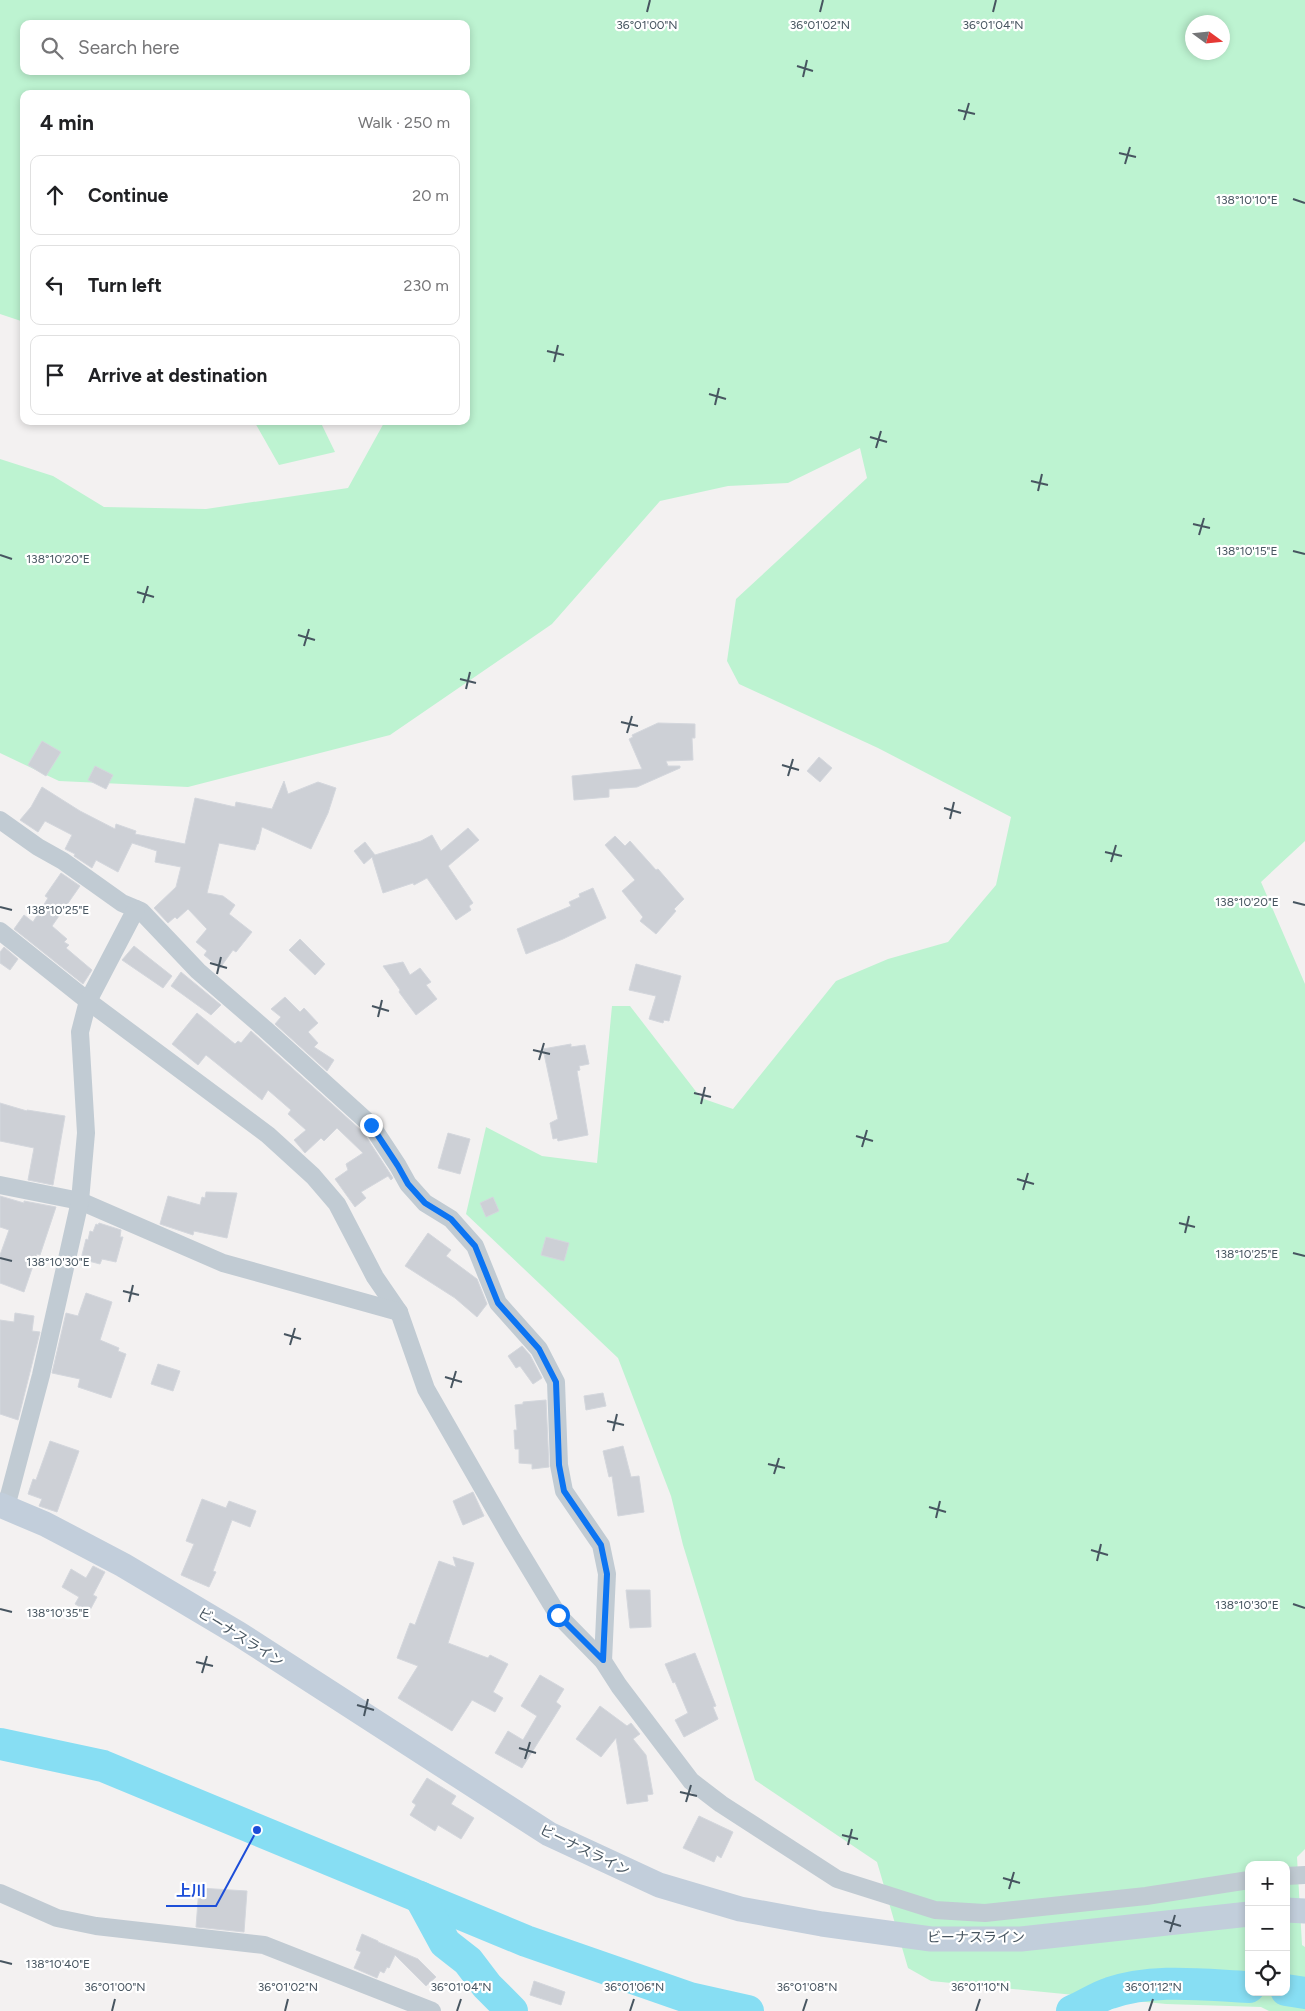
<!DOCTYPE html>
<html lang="en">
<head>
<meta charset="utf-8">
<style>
	:root { --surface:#fff; --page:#f6f6f6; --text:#202124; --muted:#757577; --line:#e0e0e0 }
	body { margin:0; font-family:Figtree,"Noto Sans JP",sans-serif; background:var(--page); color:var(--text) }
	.controls { position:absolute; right:15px; bottom:15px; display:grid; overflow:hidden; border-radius:10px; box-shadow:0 2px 8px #0003 }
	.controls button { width:45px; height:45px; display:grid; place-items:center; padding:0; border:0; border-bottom:1px solid var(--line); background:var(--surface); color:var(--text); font:25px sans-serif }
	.compass { position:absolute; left:1185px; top:15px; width:45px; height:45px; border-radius:50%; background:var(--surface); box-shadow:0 2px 8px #0003; rotate:105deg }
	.stop { position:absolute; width:15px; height:15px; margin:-11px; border:4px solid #0c74f2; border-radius:50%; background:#fff }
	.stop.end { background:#0c74f2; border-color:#fff; box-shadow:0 1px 5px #0008 }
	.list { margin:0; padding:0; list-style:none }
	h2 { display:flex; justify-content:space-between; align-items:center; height:65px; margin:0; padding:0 20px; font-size:21px }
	h2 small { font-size:16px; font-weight:400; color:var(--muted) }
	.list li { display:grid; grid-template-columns:32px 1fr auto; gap:15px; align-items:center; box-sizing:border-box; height:80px; margin:0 10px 10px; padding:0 10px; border:1px solid var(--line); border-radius:10px }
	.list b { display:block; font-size:19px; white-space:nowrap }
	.list em { font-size:16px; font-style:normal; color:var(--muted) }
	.icon { flex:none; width:28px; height:28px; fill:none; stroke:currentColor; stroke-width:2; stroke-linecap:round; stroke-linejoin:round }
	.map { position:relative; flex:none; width:1305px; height:2011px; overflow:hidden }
	.search { position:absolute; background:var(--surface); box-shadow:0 2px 8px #0003; left:20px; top:20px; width:450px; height:55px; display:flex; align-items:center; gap:12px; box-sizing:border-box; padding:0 18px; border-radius:10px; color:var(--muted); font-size:19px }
	.panel { position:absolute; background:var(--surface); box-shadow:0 2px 8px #0003; left:20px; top:90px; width:450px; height:335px; border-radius:10px }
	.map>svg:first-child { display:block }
</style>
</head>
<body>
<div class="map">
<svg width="1305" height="2011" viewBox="0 0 1305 2011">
	<rect width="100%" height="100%" fill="#f3f1f1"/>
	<!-- green -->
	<g fill="#bdf3d1" fill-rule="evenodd">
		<path d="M0,0H1305V841L1261,882L1305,984V1849L1297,1857L1302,1945L1305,1947V2011H1269L1261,2007L1166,2004L931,1981L908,1968L877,1862L755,1780L683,1545L671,1496L618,1358L466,1214L486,1127L542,1156L597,1163L612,1006H630L701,1098L733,1109L836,981L888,959L948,942L996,885L1011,817L878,748L739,684L727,661L736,599L867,478L860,448L788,483L728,486L660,501L552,624L390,735L188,787L59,781L0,753V459L53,476L104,507L206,509L348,488L385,421H466V94H24V322L0,314ZM1192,22H1222V52H1192ZM24,24H466V71H24ZM1249,1865H1286V1992H1249Z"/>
		<path d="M254,421H320L335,452L279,465Z"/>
	</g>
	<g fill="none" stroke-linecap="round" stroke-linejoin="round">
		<!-- river -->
		<g stroke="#87def3" stroke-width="32">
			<path d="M0,1744L103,1766L526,1941L690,1998L748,2011"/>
			<path d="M420,1897L445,1943L468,1961L487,1986L512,2011"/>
			<path d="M1286,1990L1305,1993"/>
			<path d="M1072,2011C1085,2006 1097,1997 1110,1993C1154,1978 1204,1985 1249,1987"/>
		</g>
	</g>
	<!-- building -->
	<g fill="#cdd0d6" stroke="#d4d7dd">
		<path d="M658,723L695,724V738H692L693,760L666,761L668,766H680V768L637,787L609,789V797L574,800L572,776L642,769L629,739L633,737L632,735Z"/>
		<path d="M42,741L61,752L46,776L28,765Z"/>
		<path d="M819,757L832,768L820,782L807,771Z"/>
		<path d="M95,766L113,775L106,789L88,780Z"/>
		<path d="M284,781L288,794L318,782L336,788L328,813L311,849L262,827L258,844H257L255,850L219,843L207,893L223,896L235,905L229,914L252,932L236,952L233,950L220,968L204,955L207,951L196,942L207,929L188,909L177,919L175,917L168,923L154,908L176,887L181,867L155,862L157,851L132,843L118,872L96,860L92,868L74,856L75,854L65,849L72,835L45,821L38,832L20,820L31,807L42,787L80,811L115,829L116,824L136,831L135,834L185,844L195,798L235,807L236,802L272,809Z"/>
		<path d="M468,828L479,840L448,866L473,903L469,906L471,910L456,920L427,878L414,885L413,883L383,893L372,857L364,864L354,851L365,842L375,855L421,841L432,835L441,851Z"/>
		<path d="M615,836L625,846L630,841L656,870L658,869L684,899L674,909L676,911L656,934L640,921L643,917L622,891L635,880L605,845Z"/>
		<path d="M61,873L80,886L52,926L67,939L64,942L69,945L66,948L92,970L83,984L14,929L24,915L33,922L48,898L45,896Z"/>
		<path d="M593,888L606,918L563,939L526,954L517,929L571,906L569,902L580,897L579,894Z"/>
		<path d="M300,939L325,964L315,975L289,950Z"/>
		<path d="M134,946L172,976L163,988L122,960Z"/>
		<path d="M4,947L18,959L10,970L0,963V952Z"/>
		<path d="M403,962L410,975L420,968L431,982L426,985L437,999L416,1015L399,992L400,990L383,966Z"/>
		<path d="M636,964L681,976L669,1021L664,1020L663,1023L649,1019L656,996L629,990Z"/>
		<path d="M181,972L221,1005L211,1015L171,986Z"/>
		<path d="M285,997L300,1012L304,1008L318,1023L308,1032L318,1043L314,1047L334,1060L327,1071L275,1024L281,1017L271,1009Z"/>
		<path d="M197,1013L235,1044L238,1041L241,1043L251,1031L363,1132L393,1178L391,1180L388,1176L361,1192L366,1198L355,1207L335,1179L348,1170L346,1164L363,1153L337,1128L324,1141L321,1138L305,1153L294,1140L306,1130L288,1114L291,1110L268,1090L262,1100L206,1055L198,1065L172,1044Z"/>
		<path d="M571,1044V1047L585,1045L589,1064L579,1066L580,1070L577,1071L588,1135L558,1141L557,1138L553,1139L550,1123L558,1119L543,1049Z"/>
		<path d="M0,1103L27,1111V1110L65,1116L53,1185L28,1180L34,1148L0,1141Z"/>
		<path d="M448,1133L470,1139L460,1174L438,1168Z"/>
		<path d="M206,1192L237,1193L227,1238L194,1231L193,1235L160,1224L168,1196L200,1205L202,1197L205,1198Z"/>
		<path d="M0,1196L24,1203V1201L56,1207L40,1255L37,1254L24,1292L0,1283V1255L9,1230L0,1227Z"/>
		<path d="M493,1197L499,1211L486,1217L480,1203Z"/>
		<path d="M99,1223L121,1230L120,1237H123L116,1262L102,1259L100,1264L81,1259L86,1239L88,1240L90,1231L93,1232L96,1224L98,1225Z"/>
		<path d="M428,1233L451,1250L446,1256L477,1279L487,1304L477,1317L455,1298L405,1266Z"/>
		<path d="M546,1237L569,1243L564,1261L541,1255Z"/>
		<path d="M86,1293L112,1302L100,1340L119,1348L118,1351L126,1354L111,1398L78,1387L80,1379L52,1373L66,1313L78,1316Z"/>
		<path d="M15,1313L34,1316L32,1331L40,1332L18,1420L0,1414V1320L14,1322Z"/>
		<path d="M522,1346L530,1355L542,1378L533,1384L520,1366L516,1368L508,1356Z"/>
		<path d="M158,1364L180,1371L173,1391L151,1384Z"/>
		<path d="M603,1393L606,1406L586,1410L584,1396Z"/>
		<path d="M546,1400L549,1467L532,1469V1464L519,1463V1449H515L514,1430H517L515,1405L523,1404V1402Z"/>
		<path d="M50,1441L79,1451L57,1512L39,1506L42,1499L28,1494L33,1479L36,1480Z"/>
		<path d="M623,1446L631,1477L639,1476L644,1512L618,1516L612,1476L609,1477L603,1451Z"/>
		<path d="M473,1492L484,1516L463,1525L453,1501Z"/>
		<path d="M202,1499L226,1508L229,1501L256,1511L250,1527L232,1520L213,1571L216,1572L209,1587L181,1575L194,1544L186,1541Z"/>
		<path d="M453,1557L474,1563L448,1643L488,1658L490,1655L508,1664L493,1692L503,1698L495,1712L472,1700L452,1731L398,1698L418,1666L397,1658L410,1623L415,1625L439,1561L456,1567Z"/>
		<path d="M93,1566L105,1572L93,1595L97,1597L89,1612L75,1604L79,1597L62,1587L71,1569L86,1578Z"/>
		<path d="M626,1590H650L651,1627L630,1628Z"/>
		<path d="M695,1653L716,1706L713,1707L718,1719L684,1737L675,1720L688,1713L675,1682L673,1683L665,1664Z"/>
		<path d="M540,1675L564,1689L556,1702L561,1706L522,1768L495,1753L508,1731L523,1740L537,1716L521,1706Z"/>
		<path d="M600,1706L627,1726L631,1723L640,1734L633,1739L646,1755L653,1794L647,1795L648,1801L627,1804L616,1738L601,1757L576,1739Z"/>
		<path d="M427,1778L456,1796L451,1804L474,1818L461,1839L438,1825L435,1831L410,1815L416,1805L412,1802Z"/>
		<path d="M699,1816L733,1832L721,1858L717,1855L714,1862L683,1848Z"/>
		<path d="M199,1888L247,1891L244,1932L196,1927Z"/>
		<path d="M362,1934L378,1941V1942L418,1959L436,1977L426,1986L395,1955L389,1968L387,1967L384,1973L380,1971L377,1978L354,1968L361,1952L356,1950Z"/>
		<path d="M534,1981L565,1992L561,2005L530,1995Z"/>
	</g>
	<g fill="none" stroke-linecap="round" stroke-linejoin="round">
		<!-- street -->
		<g stroke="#c1cbd3" stroke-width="18">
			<path d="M0,820L38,847L63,861L122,903L141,911L198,971L265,1029L371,1125L398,1166L408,1184L425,1203L451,1219L475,1246L498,1303L539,1349L556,1382L559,1465L564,1491L601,1545L607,1574L603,1661"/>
			<path d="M0,931L88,1001L268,1135L313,1176L337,1204L375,1277L399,1312L426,1389L512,1539L558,1615L603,1661L619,1686L691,1781L721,1804L837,1879L935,1910L985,1913L1146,1896L1249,1880"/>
			<path d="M0,1185L80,1201L223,1263L399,1312"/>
			<path d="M6,1507L41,1375L80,1201L86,1133L80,1032L88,1001L136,909"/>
			<path d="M1286,1876L1305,1875"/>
			<path d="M0,1893L57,1918L96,1926L264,1945L432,2011"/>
		</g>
		<!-- secondary -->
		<g stroke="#c2cedb" stroke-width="25">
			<path d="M0,1505L45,1524L123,1565L239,1634L549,1834L659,1885L740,1909L822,1924L931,1939H1021L1249,1914"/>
			<path d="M1286,1910L1305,1911"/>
		</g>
	</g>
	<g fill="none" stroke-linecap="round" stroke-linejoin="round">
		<!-- route -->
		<path stroke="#0c74f2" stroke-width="6" d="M371,1125L398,1166L408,1184L425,1203L451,1219L475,1246L498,1303L539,1349L556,1382L559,1465L564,1491L601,1545L607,1574L603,1660L558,1615"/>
	</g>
	<!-- ticks -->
	<path fill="none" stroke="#475560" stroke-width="2" d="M647,12L650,0M820,12L823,0M993,12L996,0M797,66L813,71M803,77L807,60M958,110L975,114M964,120L969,103M1119,153L1136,157M1125,164L1130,147M1293,199L1305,203M547,351L564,355M554,362L558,345M709,394L726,399M715,405L719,388M870,437L887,442M876,448L881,431M1031,481L1048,485M1038,491L1042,474M1193,524L1210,528M1199,535L1204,518M1293,551L1305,554M0,555L12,559M137,592L154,597M143,603L148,586M298,635L315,640M304,646L309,629M460,679L476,683M466,689L470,672M621,722L638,726M627,733L632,716M782,765L799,770M788,776L793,759M944,808L961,813M950,819L954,802M1105,852L1122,856M1111,862L1116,845M1293,902L1305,905M0,907L12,910M210,963L227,968M217,974L221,957M372,1006L389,1011M378,1017L382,1000M533,1050L550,1054M539,1060L544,1043M694,1093L711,1097M701,1104L705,1087M856,1136L873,1141M862,1147L867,1130M1017,1179L1034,1184M1023,1190L1028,1173M1179,1223L1195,1227M1185,1233L1189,1216M1293,1253L1305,1256M0,1258L12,1261M123,1291L139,1295M129,1302L133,1285M284,1334L301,1339M290,1345L295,1328M445,1377L462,1382M451,1388L456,1371M607,1421L624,1425M613,1431L617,1414M768,1464L785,1468M774,1474L779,1458M929,1507L946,1512M936,1518L940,1501M1091,1550L1108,1555M1097,1561L1101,1544M1293,1604L1305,1608M0,1609L12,1612M196,1662L213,1666M202,1673L207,1656M357,1705L374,1710M364,1716L368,1699M519,1748L536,1753M525,1759L530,1742M680,1792L697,1796M686,1802L691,1785M842,1835L858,1839M848,1845L852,1829M1003,1878L1020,1883M1009,1889L1014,1872M1164,1921L1181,1926M1170,1932L1175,1915M0,1961L12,1964M112,2011L115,1999M285,2011L288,1999M457,2011L461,1999M630,2011L634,1999M803,2011L807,1999M976,2011L980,1999M1149,2011L1153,1999"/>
	<g text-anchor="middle" stroke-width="4.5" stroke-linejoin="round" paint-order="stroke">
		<!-- street labels -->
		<g font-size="14" fill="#475560" stroke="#fff">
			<text transform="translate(241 1637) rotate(32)" y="5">ビーナスライン</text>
			<text transform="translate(585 1850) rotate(26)" y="5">ビーナスライン</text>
			<text x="976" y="1942">ビーナスライン</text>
		</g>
	</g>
	<g font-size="12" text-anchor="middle" fill="#475560" stroke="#fff" stroke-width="4.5" stroke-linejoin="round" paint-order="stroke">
		<text x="647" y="29">36°01'00"N</text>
		<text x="820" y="29">36°01'02"N</text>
		<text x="993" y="29">36°01'04"N</text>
		<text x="1247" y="204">138°10'10"E</text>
		<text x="1247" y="555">138°10'15"E</text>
		<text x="58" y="563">138°10'20"E</text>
		<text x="1247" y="906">138°10'20"E</text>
		<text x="58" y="914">138°10'25"E</text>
		<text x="1247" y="1258">138°10'25"E</text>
		<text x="58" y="1266">138°10'30"E</text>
		<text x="1247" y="1609">138°10'30"E</text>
		<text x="58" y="1617">138°10'35"E</text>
		<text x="58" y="1968">138°10'40"E</text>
		<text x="115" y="1991">36°01'00"N</text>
		<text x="288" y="1991">36°01'02"N</text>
		<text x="461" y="1991">36°01'04"N</text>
		<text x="634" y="1991">36°01'06"N</text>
		<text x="807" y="1991">36°01'08"N</text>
		<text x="980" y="1991">36°01'10"N</text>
		<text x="1153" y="1991">36°01'12"N</text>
	</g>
	<!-- callouts -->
	<path fill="none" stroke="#1d4ed8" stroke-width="2" d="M257 1830L216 1906H166"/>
	<circle fill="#1d4ed8" stroke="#fff" stroke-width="2" cx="257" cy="1830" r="5"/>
	<g font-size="15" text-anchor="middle" font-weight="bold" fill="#1d4ed8" stroke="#fff" stroke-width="4.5" stroke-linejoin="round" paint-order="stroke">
		<text x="191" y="1896">上川</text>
	</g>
</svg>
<div class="controls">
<button>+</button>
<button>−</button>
<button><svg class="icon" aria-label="locate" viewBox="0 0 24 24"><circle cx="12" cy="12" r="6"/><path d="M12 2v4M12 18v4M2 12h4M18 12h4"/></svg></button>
</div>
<svg class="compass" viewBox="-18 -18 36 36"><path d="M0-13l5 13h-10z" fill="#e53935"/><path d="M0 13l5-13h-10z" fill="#757577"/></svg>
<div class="stop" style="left:558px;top:1615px"></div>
<div class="stop end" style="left:371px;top:1125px"></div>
<div class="search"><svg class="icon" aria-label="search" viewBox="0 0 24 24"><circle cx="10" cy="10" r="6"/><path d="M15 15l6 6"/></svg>Search here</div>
<section class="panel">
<h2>4 min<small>Walk · 250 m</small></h2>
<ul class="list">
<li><svg class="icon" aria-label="ahead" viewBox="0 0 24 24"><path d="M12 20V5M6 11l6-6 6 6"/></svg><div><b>Continue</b></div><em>20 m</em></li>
<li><svg class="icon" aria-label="left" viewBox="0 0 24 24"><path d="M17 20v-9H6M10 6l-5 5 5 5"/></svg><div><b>Turn left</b></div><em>230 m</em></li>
<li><svg class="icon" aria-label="arrive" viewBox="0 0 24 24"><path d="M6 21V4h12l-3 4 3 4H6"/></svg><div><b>Arrive at destination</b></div></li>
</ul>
</section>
</div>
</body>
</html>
